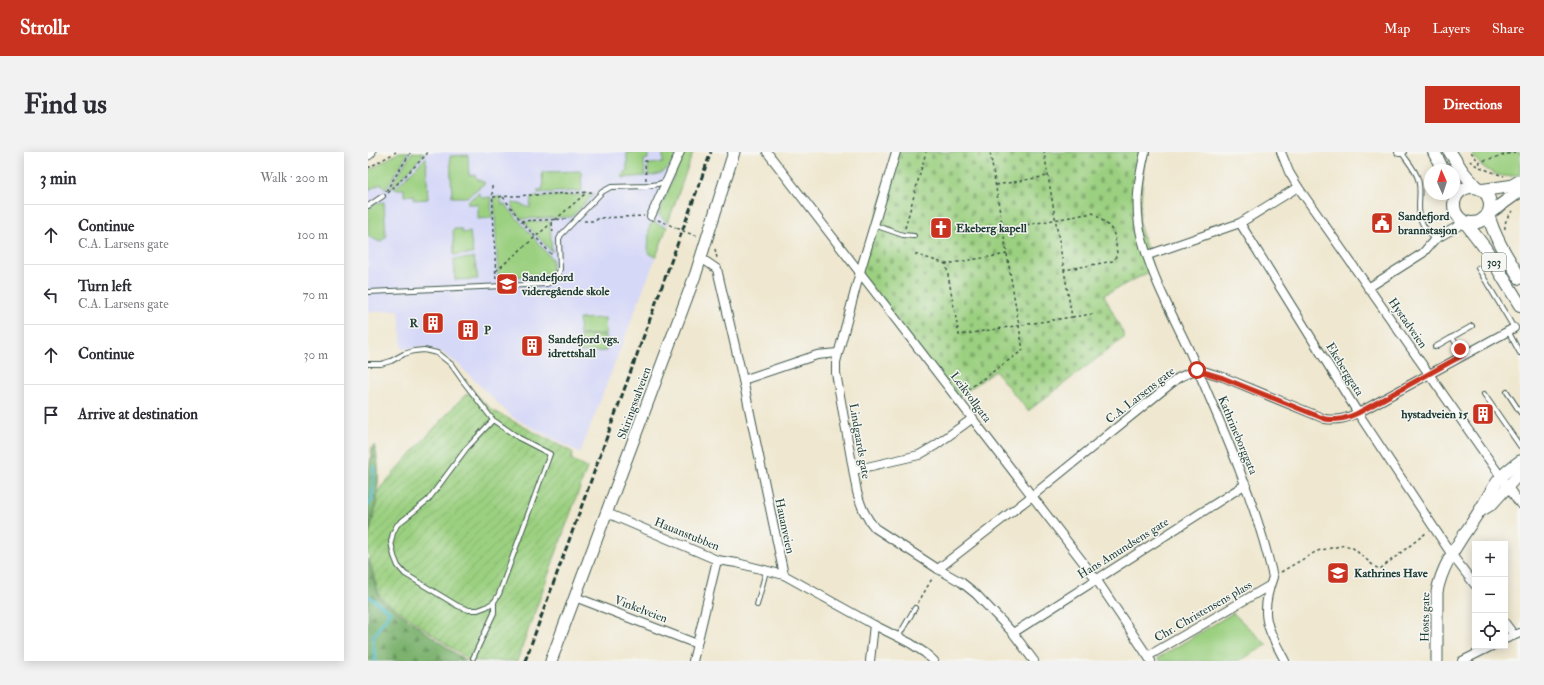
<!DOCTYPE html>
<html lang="en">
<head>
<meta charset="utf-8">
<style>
	:root { --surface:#fff; --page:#f2f2f3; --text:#2b2b33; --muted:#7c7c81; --line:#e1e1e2; --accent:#c8321e }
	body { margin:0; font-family:"IM FELL Double Pica",serif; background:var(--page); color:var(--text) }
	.controls { position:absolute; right:12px; bottom:12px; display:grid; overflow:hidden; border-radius:0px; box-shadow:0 2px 10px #0003 }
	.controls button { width:36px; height:36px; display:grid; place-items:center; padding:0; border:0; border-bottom:1px solid var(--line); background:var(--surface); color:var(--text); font:20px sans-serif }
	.compass { position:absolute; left:1056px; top:12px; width:36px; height:36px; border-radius:50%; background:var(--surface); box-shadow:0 2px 10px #0003; rotate:357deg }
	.stop { position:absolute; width:12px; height:12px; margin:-9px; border:3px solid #c8321e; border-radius:50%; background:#fff }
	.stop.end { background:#c8321e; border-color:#fff; box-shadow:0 1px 4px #0008 }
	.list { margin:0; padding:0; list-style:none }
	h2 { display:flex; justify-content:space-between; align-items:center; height:52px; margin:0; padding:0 16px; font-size:17px }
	h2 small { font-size:13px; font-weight:400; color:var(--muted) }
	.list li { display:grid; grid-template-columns:26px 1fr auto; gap:12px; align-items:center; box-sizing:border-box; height:60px; padding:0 16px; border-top:1px solid var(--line) }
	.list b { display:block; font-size:15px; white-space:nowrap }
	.list p { margin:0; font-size:13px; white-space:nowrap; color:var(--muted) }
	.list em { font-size:13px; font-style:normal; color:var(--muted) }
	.icon { flex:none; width:22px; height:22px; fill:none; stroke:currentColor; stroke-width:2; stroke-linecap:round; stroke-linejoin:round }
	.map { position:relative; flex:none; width:1152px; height:509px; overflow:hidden; border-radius:0px }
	header { display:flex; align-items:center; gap:24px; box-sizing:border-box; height:56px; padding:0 20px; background:var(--accent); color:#fff }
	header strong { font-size:19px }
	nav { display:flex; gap:22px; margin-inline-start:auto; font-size:14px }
	.intro { display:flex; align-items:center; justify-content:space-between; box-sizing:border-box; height:96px; padding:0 24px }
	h1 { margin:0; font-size:28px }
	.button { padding:10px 18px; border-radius:0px; background:var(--accent); color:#fff; font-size:14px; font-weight:700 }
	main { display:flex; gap:24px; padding:0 24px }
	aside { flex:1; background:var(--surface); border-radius:0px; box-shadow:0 2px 10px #0003 }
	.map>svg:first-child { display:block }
</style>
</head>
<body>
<header>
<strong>Strollr</strong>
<nav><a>Map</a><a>Layers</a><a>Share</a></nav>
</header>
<div class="intro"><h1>Find us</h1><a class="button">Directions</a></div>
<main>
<aside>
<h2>3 min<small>Walk · 200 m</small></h2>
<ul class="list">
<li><svg class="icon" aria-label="ahead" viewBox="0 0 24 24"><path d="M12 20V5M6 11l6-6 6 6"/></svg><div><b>Continue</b><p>C.A. Larsens gate</p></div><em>100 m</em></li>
<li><svg class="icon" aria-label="left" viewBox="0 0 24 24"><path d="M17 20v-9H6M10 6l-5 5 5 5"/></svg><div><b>Turn left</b><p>C.A. Larsens gate</p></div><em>70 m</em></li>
<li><svg class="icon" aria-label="ahead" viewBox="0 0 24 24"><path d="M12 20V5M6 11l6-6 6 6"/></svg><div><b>Continue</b></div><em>30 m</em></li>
<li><svg class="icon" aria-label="arrive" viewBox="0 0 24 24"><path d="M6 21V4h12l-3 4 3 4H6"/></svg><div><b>Arrive at destination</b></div></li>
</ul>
</aside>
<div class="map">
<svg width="1152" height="509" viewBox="0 0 1152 509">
	<defs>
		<pattern id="forest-firs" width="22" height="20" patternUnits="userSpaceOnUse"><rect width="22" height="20" fill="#7cb26e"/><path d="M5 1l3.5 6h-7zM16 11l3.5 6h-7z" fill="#65925b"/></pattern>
		<pattern id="cemetery-stones" width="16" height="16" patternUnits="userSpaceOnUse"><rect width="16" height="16" fill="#9bd080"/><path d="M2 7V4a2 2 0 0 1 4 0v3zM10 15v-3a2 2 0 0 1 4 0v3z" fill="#7eaa6a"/></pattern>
		<pattern id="garden-furrows" width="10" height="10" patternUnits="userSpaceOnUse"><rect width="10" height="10" fill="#9bd080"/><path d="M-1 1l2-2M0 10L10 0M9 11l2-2" fill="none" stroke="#7eaa6a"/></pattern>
	</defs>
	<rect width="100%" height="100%" fill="#f6f6f2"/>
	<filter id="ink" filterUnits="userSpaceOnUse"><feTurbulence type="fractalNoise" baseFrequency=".025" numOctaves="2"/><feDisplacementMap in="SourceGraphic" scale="8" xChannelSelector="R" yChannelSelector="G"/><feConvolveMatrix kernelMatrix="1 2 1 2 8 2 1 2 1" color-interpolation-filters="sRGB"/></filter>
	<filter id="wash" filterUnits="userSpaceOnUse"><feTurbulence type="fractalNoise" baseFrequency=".012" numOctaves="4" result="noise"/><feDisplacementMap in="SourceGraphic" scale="16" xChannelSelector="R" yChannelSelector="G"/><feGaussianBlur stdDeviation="0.9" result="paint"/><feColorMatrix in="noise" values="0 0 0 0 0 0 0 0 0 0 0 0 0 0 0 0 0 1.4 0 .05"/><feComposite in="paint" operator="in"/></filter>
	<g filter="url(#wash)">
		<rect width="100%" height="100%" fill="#efe7cf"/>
		<!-- built -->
		<path fill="#d6d8f8" d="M33,0H325L294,89L212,301L144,265L90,212L73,200L56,195L34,197L31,158L0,160V36Z"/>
		<!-- green -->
		<g fill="#9bd080" stroke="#5d865a">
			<path d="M31,0H41L18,37L13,32L0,38V19Z"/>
			<path d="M44,0L57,1L23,37H21Z"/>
			<path d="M259,0H280V7L276,8L277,24L255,26L254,23L259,19Z"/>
			<path d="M295,0H309C303,16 298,22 280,24V12L295,11Z"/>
			<path d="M316,0H325L300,71L291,63V59Z"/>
			<path d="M1108,0H1152V22C1133,30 1113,17 1104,2Z"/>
			<path d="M100,3L101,23H107L109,27L117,31L99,45H84L82,4Z"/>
			<path d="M58,5L60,47L46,48V43L36,44V37H26Z"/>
			<path d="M213,19L214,39L170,41V38L175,37L174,20Z"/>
			<path d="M111,41L114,46L123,45L124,66L110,67V52H100V49Z"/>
			<path d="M226,42L204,65L153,67L144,56V51L152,52L162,56L163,45Z"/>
			<path d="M126,45H133L134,53L137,52L184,107V122L130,126Z"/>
			<path d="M16,50L18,85L12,90L0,84V58L8,51Z"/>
			<path d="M182,69L184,100L156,70Z"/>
			<path d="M285,70L299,75L288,105L280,101L281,77L282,73Z"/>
			<path d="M85,77H94V81L102,80L105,102L86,103Z"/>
			<path d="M106,106L110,127L87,128L86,107Z"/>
			<path d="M237,166L238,182L212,183L211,167Z"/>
			<path d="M238,183V199L212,200V184Z"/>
			<path d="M865,461L899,493L871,509H792L790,506Z"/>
		</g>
		<!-- forest -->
		<g fill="url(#forest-firs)" stroke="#4e7851">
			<path d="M6,293C16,321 7,356 0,384V326L4,295Z"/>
			<path d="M0,407L11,446L98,509H0Z"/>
		</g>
		<!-- cemetery -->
		<path fill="url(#cemetery-stones)" stroke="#5d865a" d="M528,0H777L771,71L785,118L736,143L757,185L660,259L627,219L589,246L492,120Z"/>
		<!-- garden -->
		<path fill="url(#garden-furrows)" stroke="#5d865a" d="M99,242H108L124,258L204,300L205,302L203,307L219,316L149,509H102L13,446L11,442L0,402V387L7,361L9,342L13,335L91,249Z"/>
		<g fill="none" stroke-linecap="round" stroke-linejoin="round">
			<!-- stream -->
			<g stroke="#4dbbc7" stroke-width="3">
				<path d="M0,354L4,348L6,314"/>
				<path d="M0,445H2L22,460L5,485L7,509"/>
			</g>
		</g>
	</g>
	<g filter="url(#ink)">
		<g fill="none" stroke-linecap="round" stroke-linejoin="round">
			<!-- service casing -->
			<g stroke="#3e564b" stroke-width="6">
				<g id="service">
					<path d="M1034,1C1039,9 1047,17 1050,27C1054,39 1049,52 1052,64C1053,73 1060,80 1066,88"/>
					<path d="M0,54L15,44"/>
					<path d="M506,73L535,83L546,84"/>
					<path d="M1110,116L1146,176"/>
					<path d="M0,140L179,132L189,126L192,117L191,87L193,83L234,40L243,35L279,34L290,32L298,29"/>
					<path d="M1140,179L1152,201"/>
					<path d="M1084,185L1095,203"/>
					<path d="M1067,195L1104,174"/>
					<path d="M0,212H13L23,209L36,202L46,199L56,198L69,201L83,212L95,229L125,268L151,286L182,302L131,442L126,450L118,455L110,458H101L90,454L37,422L30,414L26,404L23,390L25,381L29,373L60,348L98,297L125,268"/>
					<path d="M1139,240L1152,260"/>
					<path d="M1116,242L1152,294"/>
					<path d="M389,453L398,419"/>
					<path d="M530,485L547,456"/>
					<path d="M105,506L126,461V450"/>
				</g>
			</g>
			<!-- minor casing -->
			<g stroke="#3e564b" stroke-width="10">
				<g id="minor">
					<path d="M399,0L728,427L783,509"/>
					<path d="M528,0L492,120L468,210V221L489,340C493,354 497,365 507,376L570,417L593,430L608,442L645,481L666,509"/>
					<path d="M777,0C770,29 766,57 774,87C784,125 804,162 821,198C853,272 887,346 905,425C891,464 899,475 917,509"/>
					<path d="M913,0L921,20L930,35L1152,352"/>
					<path d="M1031,0H1034"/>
					<path d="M283,64L312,0"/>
					<path d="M872,71L990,261L1084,403L1107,433"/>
					<path d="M780,103L872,71L930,35"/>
					<path d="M333,106L349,117L375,228L416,423"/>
					<path d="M1000,136L1055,101L1066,88L1097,70"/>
					<path d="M375,228L449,203L469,201"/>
					<path d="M486,318L551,303L568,293L605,266"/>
					<path d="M239,361L349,408L369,411L416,423L506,473L542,491L557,501L566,509"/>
					<path d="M570,417L664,344L810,226L829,217L855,225L957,267C970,269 979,266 990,261L1146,176"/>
					<path d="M207,445L329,492"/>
					<path d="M1137,471L1146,483"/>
					<path d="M645,481L878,332"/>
					<path d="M1137,487L1152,481"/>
					<path d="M780,504L901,434"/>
					<path d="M325,509L349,408"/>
					<path d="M502,509L506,473"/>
					<path d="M1094,509L1124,494"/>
				</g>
			</g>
			<!-- secondary casing -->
			<g stroke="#3e564b" stroke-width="13">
				<g id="secondary">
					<path d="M0,2L2,0"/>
					<path d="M1111,360L1124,352L1152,321"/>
					<path d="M183,509L328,121L366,0"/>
					<path d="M1069,509V440C1074,411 1095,385 1110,361C1118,349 1123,336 1133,325C1138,319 1145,314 1152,309"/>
				</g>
			</g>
			<!-- primary casing -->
			<g stroke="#3e564b" stroke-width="14">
				<g id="primary">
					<path d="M1066,0L1075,18"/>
					<path d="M1082,0L1095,20L1108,35"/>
					<circle cx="1104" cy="53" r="18"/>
					<path d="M1115,38L1143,34L1152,29"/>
					<path d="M1152,39L1120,62C1126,85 1139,105 1152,126"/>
					<path d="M1097,70L1117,96L1152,153"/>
				</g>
			</g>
			<!-- path -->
			<g stroke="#3e564b" stroke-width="1.5" stroke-dasharray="3 3" stroke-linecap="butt">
				<path d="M1103,0L1114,14"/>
				<path d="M1102,9C1106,14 1129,22 1136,24"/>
				<path d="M1110,10L1147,0"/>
				<path d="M0,16L28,0"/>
				<path d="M278,28L277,9H280"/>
				<path d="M628,33L680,24"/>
				<path d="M124,34L128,128"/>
				<path d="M18,39L43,0"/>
				<path d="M20,41L59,2L58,0"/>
				<path d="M125,45L224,40"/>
				<path d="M135,45L153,69L184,103"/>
				<path d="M290,68L309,76"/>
				<path d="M153,69L199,67"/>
				<path d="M216,69H227L231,66L276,64"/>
				<path d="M184,71L185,83"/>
				<path d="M537,76L558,0"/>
				<path d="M635,77L725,61C745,77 747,76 749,103L745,109L696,118"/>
				<path d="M1137,77C1136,70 1140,64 1144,59"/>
				<path d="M320,81L330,84"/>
				<path d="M347,97L349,106"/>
				<path d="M547,102L578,112"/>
				<path d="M639,102L578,112L591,183L704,165L676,0"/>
				<path d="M128,119L218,41"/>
				<path d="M704,165L725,162"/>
				<path d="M595,241L655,198L622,0"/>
				<path d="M913,420L949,399L977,393L985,396L1007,415L1012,417L1058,381"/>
				<path d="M550,451L565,425"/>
			</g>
			<!-- service -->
			<use href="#service" stroke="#fff" stroke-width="4"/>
			<!-- minor -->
			<use href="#minor" stroke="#fff" stroke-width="8"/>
			<!-- secondary -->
			<use href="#secondary" stroke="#fff" stroke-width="11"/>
			<!-- primary -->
			<use href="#primary" stroke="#fff" stroke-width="12"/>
			<!-- rail -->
			<path stroke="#1f3d34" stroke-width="3" stroke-dasharray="6 3" stroke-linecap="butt" d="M157,509L343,0"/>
			<!-- path-bridge -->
			<path stroke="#3e564b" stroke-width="1.5" stroke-dasharray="3 3" stroke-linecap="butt" d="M309,76L320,81"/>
		</g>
	</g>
	<g fill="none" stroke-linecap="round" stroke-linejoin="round" filter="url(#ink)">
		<!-- route -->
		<path stroke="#c8321e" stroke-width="5" d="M829,218L855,226L957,267C970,269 979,266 990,261L1095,203L1092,197"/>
	</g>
	<!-- icons -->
	<defs>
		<g id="civic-square" transform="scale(1.15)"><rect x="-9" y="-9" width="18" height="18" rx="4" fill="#c8321e" stroke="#f6f6f2"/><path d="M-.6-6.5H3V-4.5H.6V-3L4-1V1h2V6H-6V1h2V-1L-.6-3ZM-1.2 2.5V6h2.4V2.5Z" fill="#fff"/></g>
		<g id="church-square" transform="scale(1.15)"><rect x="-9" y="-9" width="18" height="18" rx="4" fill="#c8321e" stroke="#f6f6f2"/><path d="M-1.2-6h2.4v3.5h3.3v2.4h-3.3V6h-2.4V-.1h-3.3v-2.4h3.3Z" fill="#fff"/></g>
		<g id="school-square" transform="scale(1.15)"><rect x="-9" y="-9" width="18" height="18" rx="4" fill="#c8321e" stroke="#f6f6f2"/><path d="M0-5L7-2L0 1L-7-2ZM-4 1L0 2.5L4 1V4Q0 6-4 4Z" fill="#fff"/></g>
		<g id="building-square" transform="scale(1.15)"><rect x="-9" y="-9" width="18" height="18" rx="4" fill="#c8321e" stroke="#f6f6f2"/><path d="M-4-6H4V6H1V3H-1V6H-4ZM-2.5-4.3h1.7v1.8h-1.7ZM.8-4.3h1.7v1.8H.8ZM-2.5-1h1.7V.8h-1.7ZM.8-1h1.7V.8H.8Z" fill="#fff"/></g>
	</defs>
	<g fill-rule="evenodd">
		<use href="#civic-square" x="1014" y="71"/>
		<use href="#church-square" x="573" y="76"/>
		<use href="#school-square" x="139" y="132"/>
		<use href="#building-square" x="65" y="171"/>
		<use href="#building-square" x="100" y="178"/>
		<use href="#building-square" x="164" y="194"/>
		<use href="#building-square" x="1115" y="262"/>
		<use href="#school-square" x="970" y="421"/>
	</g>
	<g text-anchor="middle" stroke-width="3" stroke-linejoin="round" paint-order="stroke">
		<!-- shield labels -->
		<rect fill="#f6f6f2" stroke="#60746d" stroke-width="1" x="1114" y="101" width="24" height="18" rx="3"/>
		<g font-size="11" font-weight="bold" fill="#1f3d34">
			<text x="1126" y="114">303</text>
		</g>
		<!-- poi labels -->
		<g font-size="12" font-weight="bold" fill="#1f3d34" stroke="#f6f6f2" text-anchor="start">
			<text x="1030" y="68">Sandefjord<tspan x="1030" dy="14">brannstasjon</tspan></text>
			<text x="588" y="80">Ekeberg kapell</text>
			<text x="154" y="129">Sandefjord<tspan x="154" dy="14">videregående skole</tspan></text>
			<text x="50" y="175" text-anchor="end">R</text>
			<text x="116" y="182">P</text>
			<text x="180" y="191">Sandefjord vgs.<tspan x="180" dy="14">idrettshall</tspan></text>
			<text x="1100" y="266" text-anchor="end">hystadveien 15</text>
			<text x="986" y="425">Kathrines Have</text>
		</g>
		<!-- street labels -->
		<g font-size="12" fill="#1f3d34" stroke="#f6f6f2">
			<text transform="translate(1040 171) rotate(55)" y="4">Hystadveien</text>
			<text transform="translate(977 217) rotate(58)" y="4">Ekeberggata</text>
			<text transform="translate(772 243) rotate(-38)" y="4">C.A. Larsens gate</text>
			<text transform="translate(603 245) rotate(53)" y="4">Leikvollgata</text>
			<text transform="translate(266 251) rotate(-70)" y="4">Skiringssalveien</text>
			<text transform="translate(870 283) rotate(67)" y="4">Kathrineborggata</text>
			<text transform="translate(492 289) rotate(80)" y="4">Lindgaards gate</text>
			<text transform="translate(417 374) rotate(78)" y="4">Hauanveien</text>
			<text transform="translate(319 382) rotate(22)" y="4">Hauanstubben</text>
			<text transform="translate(755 396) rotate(-32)" y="4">Hans Amundsens gate</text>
			<text transform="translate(273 457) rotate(21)" y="4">Vinkelveien</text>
			<text transform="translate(835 459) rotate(-30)" y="4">Chr. Christensens plass</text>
			<text transform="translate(1057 465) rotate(-89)" y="4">Høsts gate</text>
		</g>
	</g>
</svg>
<div class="controls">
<button>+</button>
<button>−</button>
<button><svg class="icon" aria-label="locate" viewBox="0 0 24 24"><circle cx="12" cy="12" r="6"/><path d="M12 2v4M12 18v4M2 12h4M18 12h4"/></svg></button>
</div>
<svg class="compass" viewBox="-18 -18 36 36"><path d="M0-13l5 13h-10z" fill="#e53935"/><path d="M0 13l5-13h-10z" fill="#7c7c81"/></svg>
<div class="stop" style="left:829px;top:218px"></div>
<div class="stop end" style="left:1092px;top:197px"></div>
</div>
</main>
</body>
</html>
